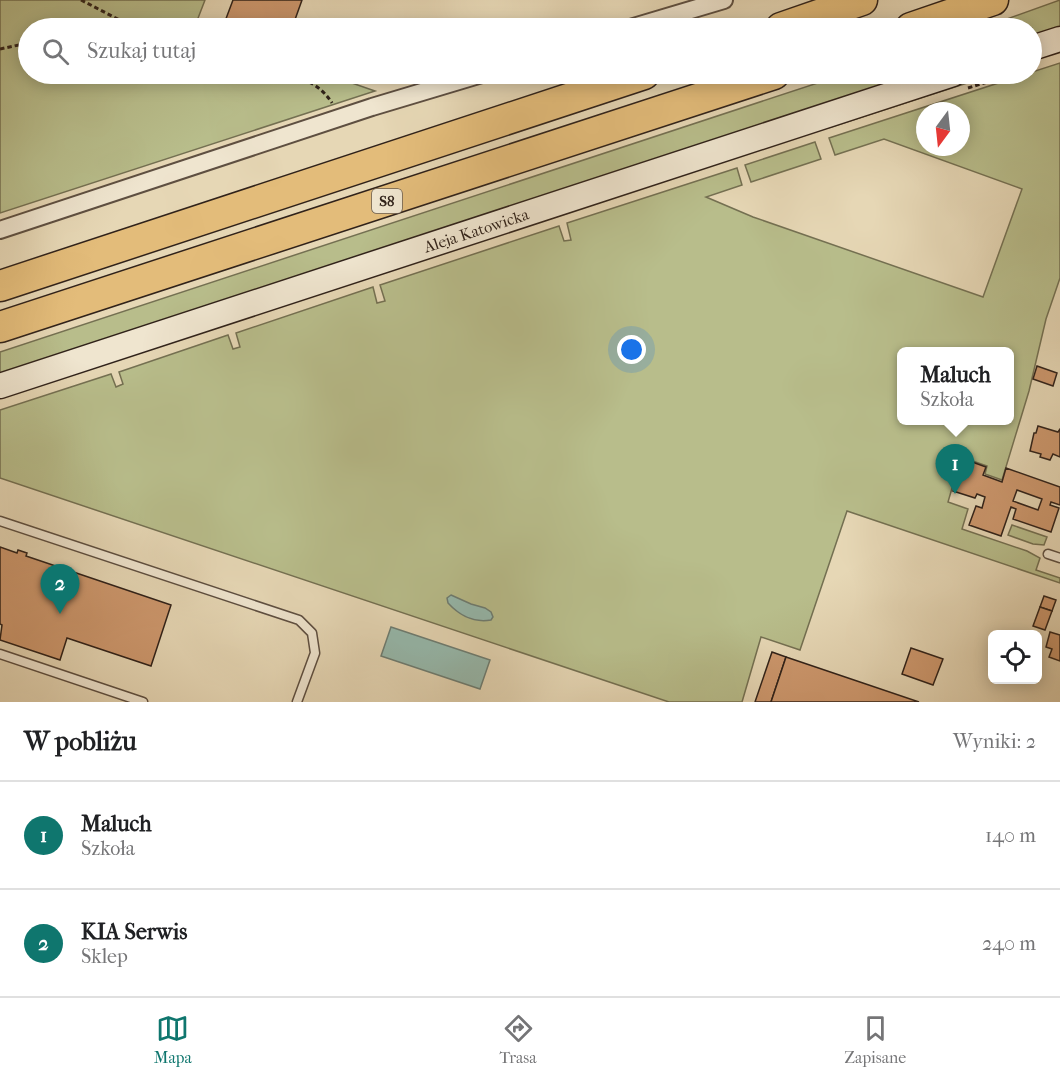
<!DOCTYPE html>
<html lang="pl">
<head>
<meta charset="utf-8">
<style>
	:root { --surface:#fff; --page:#f2f2f2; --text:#202124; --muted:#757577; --line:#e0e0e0; --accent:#0f766e }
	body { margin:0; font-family:"IM FELL French Canon",serif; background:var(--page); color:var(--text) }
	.controls { position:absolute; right:18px; bottom:18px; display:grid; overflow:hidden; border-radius:9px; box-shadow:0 3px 15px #0003 }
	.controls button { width:54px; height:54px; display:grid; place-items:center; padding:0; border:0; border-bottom:2px solid var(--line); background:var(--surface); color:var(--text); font:30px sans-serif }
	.compass { position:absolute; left:916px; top:102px; width:54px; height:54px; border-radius:50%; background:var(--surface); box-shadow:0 3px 15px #0003; rotate:195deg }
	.you { position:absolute; left:632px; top:350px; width:21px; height:21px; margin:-15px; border:4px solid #fff; border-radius:50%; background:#1a73e8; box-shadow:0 0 0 9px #1a73e833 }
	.badge { display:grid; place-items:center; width:39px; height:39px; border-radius:50%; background:var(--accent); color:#fff; font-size:20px; font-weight:700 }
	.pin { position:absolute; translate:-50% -50px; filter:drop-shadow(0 2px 3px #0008) }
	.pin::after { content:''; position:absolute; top:32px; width:21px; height:18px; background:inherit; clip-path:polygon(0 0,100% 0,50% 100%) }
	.popup { position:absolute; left:897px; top:347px; width:117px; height:78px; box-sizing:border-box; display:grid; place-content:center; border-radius:9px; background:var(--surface); filter:drop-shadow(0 2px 4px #0005); font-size:20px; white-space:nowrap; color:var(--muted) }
	.popup b { font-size:22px; color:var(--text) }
	.popup::after { content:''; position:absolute; left:50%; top:100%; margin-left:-12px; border:12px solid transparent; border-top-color:var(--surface) }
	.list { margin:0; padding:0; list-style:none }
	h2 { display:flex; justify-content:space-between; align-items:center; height:78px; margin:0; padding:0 24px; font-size:26px }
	h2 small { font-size:20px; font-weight:400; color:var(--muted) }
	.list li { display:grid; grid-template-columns:39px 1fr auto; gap:18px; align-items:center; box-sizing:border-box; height:108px; padding:0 24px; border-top:2px solid var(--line) }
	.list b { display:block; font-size:22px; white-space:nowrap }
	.list p { margin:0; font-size:20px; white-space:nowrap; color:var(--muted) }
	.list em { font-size:20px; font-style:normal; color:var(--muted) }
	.icon { flex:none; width:33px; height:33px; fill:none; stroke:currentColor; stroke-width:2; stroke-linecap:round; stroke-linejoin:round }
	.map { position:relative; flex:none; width:1060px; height:702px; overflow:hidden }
	.search { position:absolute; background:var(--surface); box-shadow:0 3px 15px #0003; left:18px; right:18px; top:18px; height:66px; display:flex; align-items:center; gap:15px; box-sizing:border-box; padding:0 21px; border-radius:33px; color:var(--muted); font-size:22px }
	.sheet { height:294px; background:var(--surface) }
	nav { display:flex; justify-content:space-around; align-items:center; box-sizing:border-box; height:84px; border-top:2px solid var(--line); background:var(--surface); font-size:16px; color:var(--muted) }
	nav a { display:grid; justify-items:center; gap:3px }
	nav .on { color:var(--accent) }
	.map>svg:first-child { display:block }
</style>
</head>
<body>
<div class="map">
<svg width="1060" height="702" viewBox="0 0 1060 702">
	<rect width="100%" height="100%" fill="#e6d7b5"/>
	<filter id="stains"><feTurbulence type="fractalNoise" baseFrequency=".00333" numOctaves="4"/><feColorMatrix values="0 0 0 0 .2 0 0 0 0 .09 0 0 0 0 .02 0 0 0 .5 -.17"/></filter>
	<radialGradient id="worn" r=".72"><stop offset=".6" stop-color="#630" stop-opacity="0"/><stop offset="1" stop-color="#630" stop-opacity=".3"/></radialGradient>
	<!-- green -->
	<g fill="#b8bd8b" stroke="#747052" stroke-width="1.5" fill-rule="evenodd">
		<path d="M0,0H205L195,26L200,28H28V74H326L375,91L0,213Z"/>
		<path d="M1060,0V28L1032,38V28H982Z"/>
		<path d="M1060,63V278L1046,319L1029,391L1002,480L985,474L987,466L961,457L948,502L968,509L962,529L1027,551L1040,558L1036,570L1060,578V583L847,511L800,650L761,637L742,702H669L0,478V410L111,374L116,387L123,384L119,372L228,335L233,349L240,347L236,333L373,287L377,303L385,301L380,285L559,226L564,241L571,240L567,223L737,168L742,185L706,197L753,217L983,297L1022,189L884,139L835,155L829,138ZM925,111H961V147H925ZM901,352H1009V420H901Z"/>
		<path d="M845,74H921L0,376V352Z"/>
		<path d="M979,74H995L831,127L836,120Z"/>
		<path d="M815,142L821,159L751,182L745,165Z"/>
		<path d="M1012,525L1047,537L1044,545L1033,544L1008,535Z"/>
	</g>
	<!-- water -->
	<g fill="#96baae" stroke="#6d7d73" stroke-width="1.5">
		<path d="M451,595L471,604L485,608L491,612L493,617L491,620C473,623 460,616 448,603L447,598Z"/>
		<path d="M391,627L490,660L480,689L381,656Z"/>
	</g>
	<!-- building -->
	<g fill="#cd986e" stroke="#30221a" stroke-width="1.5" fill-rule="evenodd">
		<path d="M233,0H302L292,28H237L224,24Z"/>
		<path d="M1037,366L1057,373L1053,386L1033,379Z"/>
		<path d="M1038,426L1058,432L1060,429V457L1053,454L1050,460L1040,457L1041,454L1030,451L1034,433H1036Z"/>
		<path d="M964,459L986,467L983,475L1002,482L1006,468L1060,487V505L1051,502L1050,505L1059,508L1051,532L1013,519L1016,509L1011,507L1001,536L969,525L976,506L982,508L985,497L977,494L975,498L953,491ZM1017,490L1042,499L1038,510L1013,501Z"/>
		<path d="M0,547L17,553L18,550L27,553L26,556L171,605L151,666L67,638L60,660L0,640L2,625L0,624Z"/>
		<path d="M1044,596L1056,600L1052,611L1040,607Z"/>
		<path d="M1040,607L1052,611L1045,630L1033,626Z"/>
		<path d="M1050,632L1060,635V661L1049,657L1052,649L1046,647Z"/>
		<path d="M911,648L943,659L933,685L902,674Z"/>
		<path d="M772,652L786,657L771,702H755Z"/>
		<path d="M786,657L919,702H771Z"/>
	</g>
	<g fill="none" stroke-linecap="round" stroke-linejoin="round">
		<!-- lane casing -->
		<g stroke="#5e4f41" stroke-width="11">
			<g id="lane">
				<path d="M0,521L299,620L312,633L315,653L297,702"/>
				<path d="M1048,554L1060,558"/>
				<path d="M0,654L143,702"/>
			</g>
		</g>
		<!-- street casing -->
		<g stroke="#5e4f41" stroke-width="20">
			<g id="street">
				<path d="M630,28L724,0"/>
				<path d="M0,230L372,107L482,74"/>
			</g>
		</g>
		<!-- secondary casing -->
		<g stroke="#30221a" stroke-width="27">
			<g id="secondary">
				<path d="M1032,48L1060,39"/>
				<path id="s1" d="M0,386L953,74"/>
			</g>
		</g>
		<!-- highway casing -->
		<g stroke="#30221a" stroke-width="33">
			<g id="highway">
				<path d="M781,28L862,0"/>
				<path d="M911,28L993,0"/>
				<path d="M0,286L644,74"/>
				<path d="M0,327L774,74"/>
			</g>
		</g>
		<!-- path -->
		<g stroke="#30221a" stroke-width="3" stroke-dasharray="4.5 3" stroke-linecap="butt">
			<path d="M81,0L135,28"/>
			<path d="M0,49L28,43"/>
			<path d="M273,74C296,74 319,82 332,103"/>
			<path d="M968,88L1013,74"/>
		</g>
		<!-- lane -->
		<use href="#lane" stroke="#efe5cf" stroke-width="8"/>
		<!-- street -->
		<use href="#street" stroke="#efe5cf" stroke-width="16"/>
		<!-- secondary -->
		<use href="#secondary" stroke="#efe5cf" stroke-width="24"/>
		<!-- highway -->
		<use href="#highway" stroke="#e3bc7a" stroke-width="30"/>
	</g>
	<g text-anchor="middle" stroke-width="4.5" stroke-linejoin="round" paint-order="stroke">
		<!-- shield labels -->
		<rect fill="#efe5cf" stroke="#695c50" stroke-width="1.5" x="372" y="189" width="30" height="24" rx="4.5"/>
		<g font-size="15" font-weight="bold" fill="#30221a">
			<text x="387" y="206">S8</text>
		</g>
		<!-- street labels -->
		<g font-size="16" fill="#30221a" stroke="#efe5cf">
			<text dy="6" stroke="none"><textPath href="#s1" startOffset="501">Aleja Katowicka</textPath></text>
		</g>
	</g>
	<rect width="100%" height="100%" filter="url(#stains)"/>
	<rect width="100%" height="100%" fill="url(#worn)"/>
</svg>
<div class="controls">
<button><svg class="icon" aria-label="locate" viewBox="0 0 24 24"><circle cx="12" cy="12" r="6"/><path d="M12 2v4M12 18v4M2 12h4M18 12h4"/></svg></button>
</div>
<svg class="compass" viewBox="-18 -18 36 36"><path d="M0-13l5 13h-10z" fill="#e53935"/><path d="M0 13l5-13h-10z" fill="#757577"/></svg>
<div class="you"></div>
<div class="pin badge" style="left:955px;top:494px">1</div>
<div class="popup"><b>Maluch</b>Szkoła</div>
<div class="pin badge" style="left:60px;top:614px">2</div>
<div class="search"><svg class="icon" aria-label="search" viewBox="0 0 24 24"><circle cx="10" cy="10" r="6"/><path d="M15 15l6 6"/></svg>Szukaj tutaj</div>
</div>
<section class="sheet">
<h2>W pobliżu<small>Wyniki: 2</small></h2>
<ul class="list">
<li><span class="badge">1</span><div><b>Maluch</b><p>Szkoła</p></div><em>140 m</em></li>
<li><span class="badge">2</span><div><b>KIA Serwis</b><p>Sklep</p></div><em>240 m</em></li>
</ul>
</section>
<nav>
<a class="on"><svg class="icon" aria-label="map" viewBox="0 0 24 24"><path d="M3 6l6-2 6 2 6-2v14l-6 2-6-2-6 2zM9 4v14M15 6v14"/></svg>Mapa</a>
<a><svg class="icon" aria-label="directions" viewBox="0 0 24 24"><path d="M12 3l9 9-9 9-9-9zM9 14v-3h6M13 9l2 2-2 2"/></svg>Trasa</a>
<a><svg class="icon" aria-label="saved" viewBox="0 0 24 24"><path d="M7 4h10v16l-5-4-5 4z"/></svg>Zapisane</a>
</nav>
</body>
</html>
